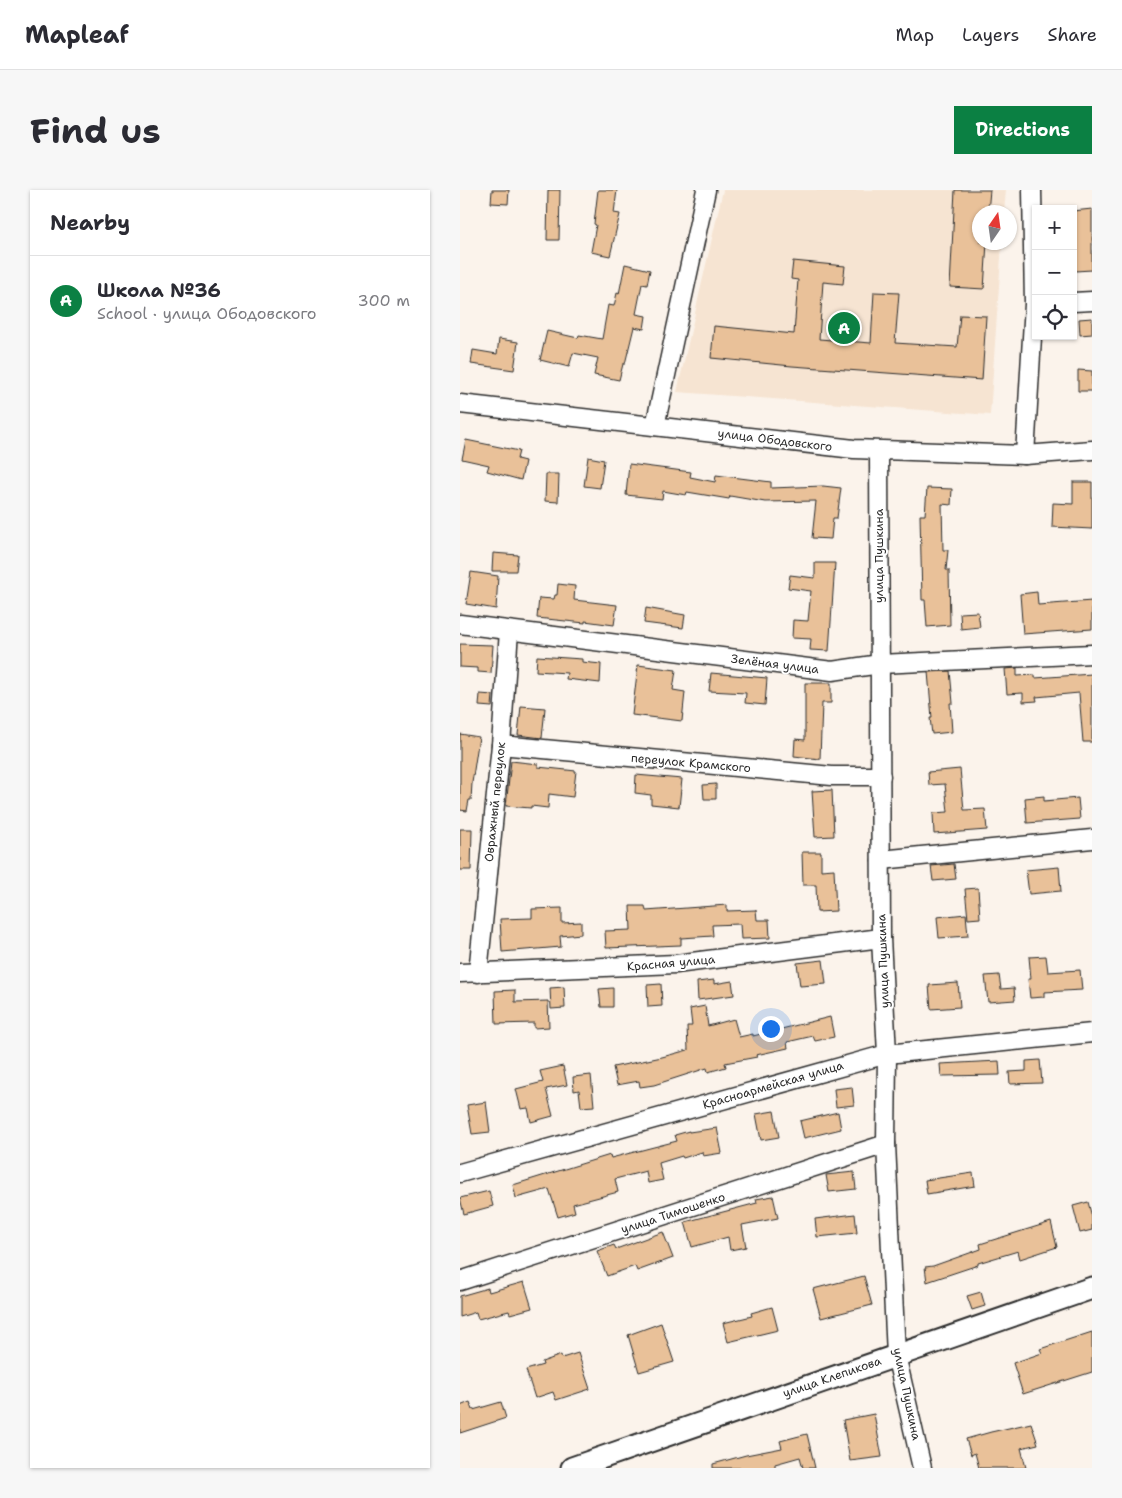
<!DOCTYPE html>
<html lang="en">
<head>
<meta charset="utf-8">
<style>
	:root { --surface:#fff; --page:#f7f7f7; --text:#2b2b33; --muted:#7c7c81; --line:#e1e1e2; --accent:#0b8043 }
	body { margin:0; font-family:"Shantell Sans",sans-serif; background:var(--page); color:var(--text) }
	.controls { position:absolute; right:15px; top:15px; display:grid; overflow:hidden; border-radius:0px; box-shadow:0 1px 4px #0004 }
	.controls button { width:45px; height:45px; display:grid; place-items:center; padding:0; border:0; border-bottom:1px solid var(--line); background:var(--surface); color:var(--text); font:25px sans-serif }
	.compass { position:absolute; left:512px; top:15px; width:45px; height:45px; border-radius:50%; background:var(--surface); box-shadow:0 1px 4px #0004; rotate:13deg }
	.you { position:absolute; left:310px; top:838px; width:18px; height:18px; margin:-12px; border:4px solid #fff; border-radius:50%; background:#1a73e8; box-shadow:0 0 0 8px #1a73e833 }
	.badge { display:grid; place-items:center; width:32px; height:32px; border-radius:50%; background:var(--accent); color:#fff; font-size:16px; font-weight:700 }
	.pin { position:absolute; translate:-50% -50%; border:2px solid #fff; box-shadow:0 1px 5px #0006 }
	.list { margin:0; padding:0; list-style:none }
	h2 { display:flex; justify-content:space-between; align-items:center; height:65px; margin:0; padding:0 20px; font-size:21px }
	h2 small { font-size:16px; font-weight:400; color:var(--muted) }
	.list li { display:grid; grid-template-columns:32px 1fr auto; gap:15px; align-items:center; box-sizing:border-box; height:90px; padding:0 20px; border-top:1px solid var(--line) }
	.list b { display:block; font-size:19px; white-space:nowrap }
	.list p { margin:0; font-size:16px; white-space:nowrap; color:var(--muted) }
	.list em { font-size:16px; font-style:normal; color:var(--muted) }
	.icon { flex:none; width:28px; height:28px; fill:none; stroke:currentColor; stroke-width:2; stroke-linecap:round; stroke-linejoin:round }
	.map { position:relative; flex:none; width:632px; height:1278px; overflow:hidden; border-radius:0px }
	header { display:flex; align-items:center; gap:30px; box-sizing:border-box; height:70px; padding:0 25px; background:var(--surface); border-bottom:1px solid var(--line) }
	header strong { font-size:24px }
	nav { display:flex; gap:28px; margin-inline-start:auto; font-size:18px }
	.intro { display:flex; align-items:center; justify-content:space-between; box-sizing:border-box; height:120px; padding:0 30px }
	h1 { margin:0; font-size:35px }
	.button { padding:12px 22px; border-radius:0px; background:var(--accent); color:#fff; font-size:18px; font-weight:700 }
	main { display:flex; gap:30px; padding:0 30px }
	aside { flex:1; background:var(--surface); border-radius:0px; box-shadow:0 1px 4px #0004 }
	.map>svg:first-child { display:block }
</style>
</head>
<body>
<header>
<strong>Mapleaf</strong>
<nav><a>Map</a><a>Layers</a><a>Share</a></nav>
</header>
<div class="intro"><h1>Find us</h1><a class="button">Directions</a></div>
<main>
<aside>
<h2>Nearby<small></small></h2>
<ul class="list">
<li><span class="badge">A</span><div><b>Школа №36</b><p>School · улица Ободовского</p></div><em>300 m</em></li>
</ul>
</aside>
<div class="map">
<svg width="632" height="1278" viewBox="0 0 632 1278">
	<rect width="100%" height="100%" fill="#fbf3eb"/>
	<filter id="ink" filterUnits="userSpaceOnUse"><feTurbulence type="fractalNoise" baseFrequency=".02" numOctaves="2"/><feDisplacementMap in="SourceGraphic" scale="10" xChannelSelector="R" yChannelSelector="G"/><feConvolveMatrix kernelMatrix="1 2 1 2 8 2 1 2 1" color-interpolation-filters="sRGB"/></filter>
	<g filter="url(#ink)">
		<!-- built -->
		<path fill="#f6e4d2" d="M263,0H546L544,22H520V52L542,53L530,225L217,202Z"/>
		<!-- building -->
		<g fill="#e9c199" stroke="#2b2b2b">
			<path d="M32,0H49L48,14L31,13Z"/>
			<path d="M88,0H100L99,50H87Z"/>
			<path d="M138,0H157L154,23L160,24L150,66L131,62L136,35L134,34Z"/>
			<path d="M495,0H530L528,22H520V52H527L524,99L490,97Z"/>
			<path d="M632,19V80L615,81L613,21Z"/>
			<path d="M333,71L385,76L383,94L363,92L359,149L411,153L414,102L439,103L435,153L497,157L500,125L526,126L522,190L332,176L251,168L254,136L334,144L338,90L331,89Z"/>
			<path d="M165,74L190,80L187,95L182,94L176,124L186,126L184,139L174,137L165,174H163L159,190L134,185L138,168L113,163L109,177L80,170L87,141L118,148L119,145L142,149L148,115L154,116L157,103L159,104Z"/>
			<path d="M632,128V144L620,145L619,129Z"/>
			<path d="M39,149L58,152L54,180L11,174L13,160L37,164Z"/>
			<path d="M618,180L632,181V201H618Z"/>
			<path d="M6,250L59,261L57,269L65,271L61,290L27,281L29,275L2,269Z"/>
			<path d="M128,267L144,270L140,298L124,296Z"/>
			<path d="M169,274L231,282L230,287L255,292L256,285L311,292V298L363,296L381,298L377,328H373L371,349L352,348L356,311L305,312L270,306L269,309L227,302L226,305L203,301L202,309L166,305Z"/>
			<path d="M86,284H99L98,312L85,311Z"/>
			<path d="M613,292H632V339L592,337L593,313L613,314Z"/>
			<path d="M467,298L492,299L491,315L482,314L483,360H488L486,380H489L490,435L467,437L465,410H462L460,325H465Z"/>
			<path d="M33,363L58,365L56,381H32Z"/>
			<path d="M355,373H375L369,461L350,460L351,449L332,448L333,430L348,431L351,401L328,398L330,385L355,388Z"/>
			<path d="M11,382L38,386L36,419L6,414Z"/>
			<path d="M98,394L115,396L114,410L157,415L154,435L125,431V433L77,428L79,408L94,409L95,405H97Z"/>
			<path d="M577,402L578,415L632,411V439L563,444L560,404Z"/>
			<path d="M186,418L225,425L223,438L184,433Z"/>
			<path d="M518,422L520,437L501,439L500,423Z"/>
			<path d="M0,454L33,455L31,483L18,482V478L0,477Z"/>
			<path d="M77,466L122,469V472L141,474L140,493L106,489L107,483L76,481Z"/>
			<path d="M178,475L216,480L213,500L225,502L222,531L172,525Z"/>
			<path d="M557,478V486L575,485V488L632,484V552H623L619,503L576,507L577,511L563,512V503L547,504L545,479Z"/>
			<path d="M490,481L493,513H490L492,542L472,544L470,528H472L468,482Z"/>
			<path d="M251,483L307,488L305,515L285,513L286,503L249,501Z"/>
			<path d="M345,493H371V513H362L360,569L334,566L335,549L345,550Z"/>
			<path d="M20,504L33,505L32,517L19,516Z"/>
			<path d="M61,516L85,518L82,548L58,545Z"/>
			<path d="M0,544L19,547L12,593L11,610H9L7,621L0,620Z"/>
			<path d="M51,571L78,574V577L116,581L113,607L89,604L88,618L71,616V618L46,616Z"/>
			<path d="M500,579L504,620L525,619L527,640L474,644L473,623L488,622L485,594L469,595L468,582Z"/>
			<path d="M176,585L222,589L219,617L191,614V605L175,603Z"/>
			<path d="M256,594V609H244L243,595Z"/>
			<path d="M372,600L374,646L355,647L352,601Z"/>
			<path d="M584,606V611L618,608L620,629L567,633L565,608Z"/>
			<path d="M0,639H12L11,680H0Z"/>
			<path d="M342,662H361V680L374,679L376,721L357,722L356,695H343Z"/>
			<path d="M494,674L496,689L473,691L471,676Z"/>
			<path d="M599,677L601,701L569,704L566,680Z"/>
			<path d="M518,698L520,728L508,729L505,699Z"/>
			<path d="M267,715V721L296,720L297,730H309L310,748L281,749L280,734L252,735L253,746L221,748V755L146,758L145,741L171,740L170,716H185L186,721Z"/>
			<path d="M102,718V733L121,732V744L100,746L101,757L42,762L40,729L72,728V719Z"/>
			<path d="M506,724L508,746L479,748L477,727Z"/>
			<path d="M586,766L588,782L620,780L622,800L584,802V807L570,808L568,789H571L569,767Z"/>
			<path d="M363,770L366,794L340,796L337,773Z"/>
			<path d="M539,785L541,799L554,798L555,810L528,812L525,786Z"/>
			<path d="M254,790V794L272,791L274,805L238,810L237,792Z"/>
			<path d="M498,793L500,817L471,819L469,795Z"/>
			<path d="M201,794L202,816L188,817L187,795Z"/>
			<path d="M104,797L105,818L91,819L90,798Z"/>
			<path d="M153,798V817H141L139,799Z"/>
			<path d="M55,800V812L88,811L89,837L74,838V833L36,834L35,801Z"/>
			<path d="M245,816L248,836L274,829L279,847L293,844V846L370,827L374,847L355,851L353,846L327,852L328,858L296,865L297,867L265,873L266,877L248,882L247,878L194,895L180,897L179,891L157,895L153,877L202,867L228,860L227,836H232L230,819Z"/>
			<path d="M580,870L582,893L550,894L549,882L566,881V871Z"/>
			<path d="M539,871L540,885L481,886L480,874Z"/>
			<path d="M103,876L107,895L86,899L93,926L71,932L68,918L61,919L56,899L83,892L80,881Z"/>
			<path d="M131,885L134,916L121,917L119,900L114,901L113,887Z"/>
			<path d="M392,897L394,915L376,917L374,899Z"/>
			<path d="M26,912L30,942L12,944L7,915Z"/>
			<path d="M314,921L319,947L301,950L296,924Z"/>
			<path d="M378,922L381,939L344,948L340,931Z"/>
			<path d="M257,938L262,963L243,966L242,962L223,968L222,966L199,973L203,990L188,993L186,981L155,989L158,1002L113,1014L115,1022L98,1027L89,999L56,1008L53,995L150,965L151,968L217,951L215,945L229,941V942Z"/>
			<path d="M394,982L396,999L369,1002L366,985Z"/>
			<path d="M513,983L515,996L467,1004L465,990Z"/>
			<path d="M29,1001L33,1016L4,1024L0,1008Z"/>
			<path d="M313,1006L318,1028L282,1035L286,1057L270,1060L268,1047L232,1057L225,1032L297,1013L296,1009Z"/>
			<path d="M628,1012L632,1027V1040L620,1043L613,1016Z"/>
			<path d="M395,1024L397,1043L357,1047L355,1029Z"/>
			<path d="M591,1032L597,1057L560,1069L558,1061L518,1073V1075L467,1092L465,1077L473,1076L521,1059L520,1054Z"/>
			<path d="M203,1042L213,1068L177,1081L175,1076L147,1086L137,1061L154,1055L156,1059Z"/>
			<path d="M404,1086L412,1115L361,1128L353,1099Z"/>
			<path d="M64,1092L72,1118L50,1124L49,1121L18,1129L16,1122L0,1127V1106L28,1098L29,1102Z"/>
			<path d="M521,1102L525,1116L512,1120L507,1106Z"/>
			<path d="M312,1117L318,1140L268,1152L263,1133L292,1126L291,1123Z"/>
			<path d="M201,1133L214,1172L179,1182L168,1145Z"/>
			<path d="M632,1142V1182L563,1204L553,1173L582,1163L580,1159Z"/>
			<path d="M118,1163L130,1199L96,1210L93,1202L75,1208L66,1180L83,1175L82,1172L101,1165L102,1168Z"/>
			<path d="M10,1212L13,1220L41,1212L46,1228L0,1243V1216Z"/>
			<path d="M414,1224L422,1267L390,1271L383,1230Z"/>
			<path d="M571,1233L578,1254L561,1258L566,1278H519L515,1263L511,1265L506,1249L531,1242Z"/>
			<path d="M347,1244L355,1278H343L340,1267L315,1274V1278H253V1274L286,1265L322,1258L320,1251Z"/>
		</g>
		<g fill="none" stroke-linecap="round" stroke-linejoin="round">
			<!-- minor casing -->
			<g stroke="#2b2b2b" stroke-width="21">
				<g id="minor">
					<path d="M613,112L632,111"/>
					<path d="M0,214L394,259L565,265L632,260"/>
					<path d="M195,236L246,0"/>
					<path d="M419,261L421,748L427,864L426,954L436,1165L462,1278"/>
					<path d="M565,265L574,114L572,0"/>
					<path d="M0,434L372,481L420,474L632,464"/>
					<path d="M41,555L372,586H421"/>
					<path d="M421,670L632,649"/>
					<path d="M0,783L216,774L421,748"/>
					<path d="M18,783L41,555L49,441"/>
					<path d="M0,983L427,864L632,843"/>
					<path d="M0,1091L426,954"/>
				</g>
			</g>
			<!-- major casing -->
			<g stroke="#2b2b2b" stroke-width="25">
				<path id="major" d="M112,1278L632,1098"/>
			</g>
			<!-- minor -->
			<use href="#minor" stroke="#fff" stroke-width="18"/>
			<!-- major -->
			<use href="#major" stroke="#fff" stroke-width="21"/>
		</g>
	</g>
	<g text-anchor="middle" stroke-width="4" stroke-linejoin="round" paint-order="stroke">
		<!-- street labels -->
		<g font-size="12" fill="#2b2b2b" stroke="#fff">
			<text transform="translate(315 250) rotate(7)" y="4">улица Ободовского</text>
			<text transform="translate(419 366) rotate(-90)" y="4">улица Пушкина</text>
			<text transform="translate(315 474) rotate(7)" y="4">Зелёная улица</text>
			<text transform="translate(231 573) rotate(5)" y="4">переулок Крамского</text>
			<text transform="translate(35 612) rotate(-84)" y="4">Овражный переулок</text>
			<text transform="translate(423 771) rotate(-92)" y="4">улица Пушкина</text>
			<text transform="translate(211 773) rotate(-5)" y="4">Красная улица</text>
			<text transform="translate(313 895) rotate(-16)" y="4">Красноармейская улица</text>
			<text transform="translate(213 1023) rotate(-18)" y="4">улица Тимошенко</text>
			<text transform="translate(372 1187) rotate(-19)" y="4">улица Клепикова</text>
			<text transform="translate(447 1204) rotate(78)" y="4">улица Пушкина</text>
		</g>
	</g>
</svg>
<div class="controls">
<button>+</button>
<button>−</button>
<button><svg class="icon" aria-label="locate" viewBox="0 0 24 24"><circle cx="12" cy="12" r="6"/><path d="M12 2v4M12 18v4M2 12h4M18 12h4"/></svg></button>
</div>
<svg class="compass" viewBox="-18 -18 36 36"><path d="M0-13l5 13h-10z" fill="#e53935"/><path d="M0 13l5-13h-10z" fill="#7c7c81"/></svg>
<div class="you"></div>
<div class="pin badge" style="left:384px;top:138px">A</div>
</div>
</main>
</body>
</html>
